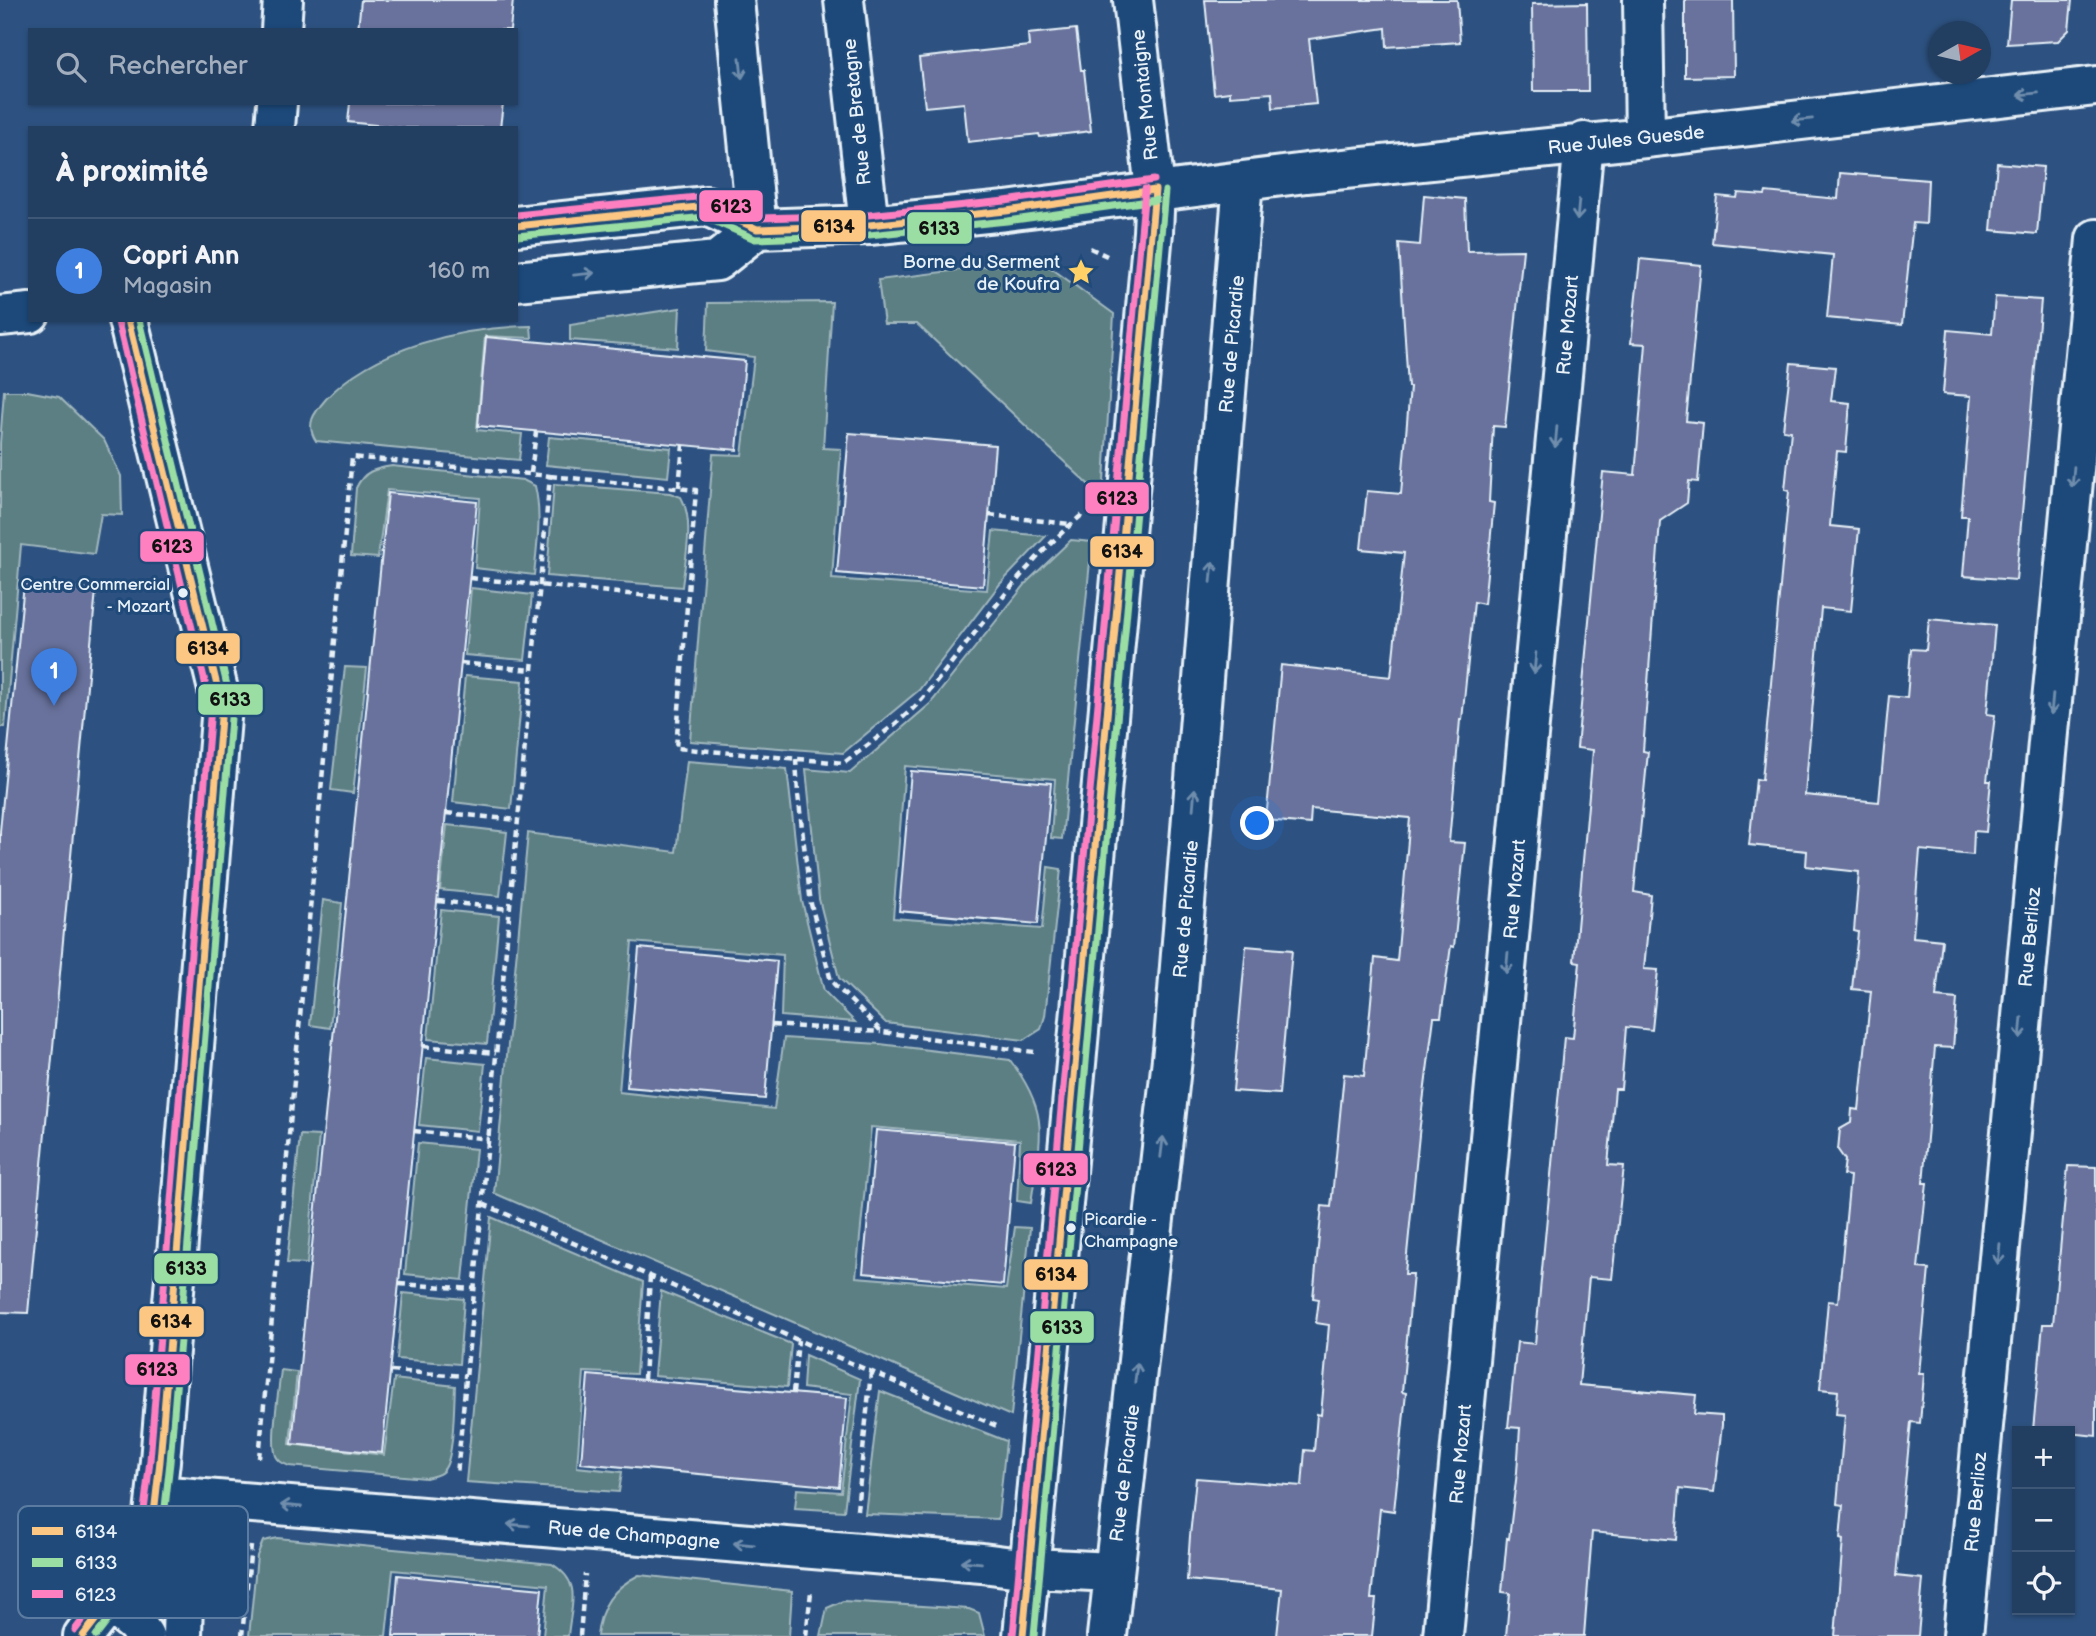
<!DOCTYPE html>
<html lang="fr">
<head>
<meta charset="utf-8">
<style>
	:root { --surface:#223e61; --page:#2e496a; --text:#f1f3f6; --muted:#a2aebd; --line:#3f5776; --accent:#ffd166 }
	body { margin:0; font-family:"Balsamiq Sans",sans-serif; background:var(--page); color:var(--text) }
	.controls { position:absolute; right:21px; bottom:21px; display:grid; overflow:hidden; border-radius:0px; box-shadow:0 2px 5px #0004 }
	.controls button { width:63px; height:63px; display:grid; place-items:center; padding:0; border:0; border-bottom:2px solid var(--line); background:var(--surface); color:var(--text); font:35px sans-serif }
	.compass { position:absolute; left:1928px; top:21px; width:63px; height:63px; border-radius:50%; background:var(--surface); box-shadow:0 2px 5px #0004; rotate:82deg }
	.you { position:absolute; left:1258px; top:824px; width:24px; height:24px; margin:-18px; border:5px solid #fff; border-radius:50%; background:#1a73e8; box-shadow:0 0 0 10px #1a73e833 }
	.badge { display:grid; place-items:center; width:46px; height:46px; border-radius:50%; background:var(--accent); color:#fff; font-size:23px; font-weight:700 }
	.pin { position:absolute; translate:-50% -58px; filter:drop-shadow(0 2px 4px #0008) }
	.pin::after { content:''; position:absolute; top:37px; width:24px; height:21px; background:inherit; clip-path:polygon(0 0,100% 0,50% 100%) }
	.list { margin:0; padding:0; list-style:none }
	h2 { display:flex; justify-content:space-between; align-items:center; height:91px; margin:0; padding:0 28px; font-size:30px }
	h2 small { font-size:23px; font-weight:400; color:var(--muted) }
	.list li { display:grid; grid-template-columns:46px 1fr auto; gap:21px; align-items:center; box-sizing:border-box; height:105px; padding:0 28px; border-top:2px solid var(--line) }
	.list b { display:block; font-size:26px; white-space:nowrap }
	.list p { margin:0; font-size:23px; white-space:nowrap; color:var(--muted) }
	.list em { font-size:23px; font-style:normal; color:var(--muted) }
	.icon { flex:none; width:38px; height:38px; fill:none; stroke:currentColor; stroke-width:2; stroke-linecap:round; stroke-linejoin:round }
	.map { position:relative; flex:none; width:2096px; height:1636px; overflow:hidden }
	.search { position:absolute; background:var(--surface); box-shadow:0 2px 5px #0004; left:28px; top:28px; width:490px; height:77px; display:flex; align-items:center; gap:18px; box-sizing:border-box; padding:0 24px; border-radius:0px; color:var(--muted); font-size:26px }
	.panel { position:absolute; background:var(--surface); box-shadow:0 2px 5px #0004; left:28px; top:126px; width:490px; height:196px; border-radius:0px }
	.map>svg:first-child { display:block }
</style>
</head>
<body>
<div class="map">
<svg width="2096" height="1636" viewBox="0 0 2096 1636">
	<rect width="100%" height="100%" fill="#2d5281"/>
	<filter id="ink" filterUnits="userSpaceOnUse"><feTurbulence type="fractalNoise" baseFrequency=".0143" numOctaves="2"/><feDisplacementMap in="SourceGraphic" scale="14" xChannelSelector="R" yChannelSelector="G"/><feConvolveMatrix kernelMatrix="1 2 1 2 8 2 1 2 1" color-interpolation-filters="sRGB"/></filter>
	<g filter="url(#ink)">
		<path fill="#5b7f84" stroke="#a2b8be" stroke-width="2" d="M1040,260L1114,314L1103,498L917,324H884L878,280Z
			M832,302L823,448L841,449L832,579L987,590L993,531L1046,536L1000,584L919,690L843,753L690,741L713,454L742,455L754,357L706,351L708,303Z
			M680,308L678,348L570,340V325Z
			M531,326L532,338L485,336L477,430L522,434L519,460L316,441C305,424 314,413 326,399C374,347 463,327 531,326Z
			M4,391H27L59,397L104,440L121,476L122,515L101,514L94,554L21,545L5,727H0V443Z
			M549,437L671,448L668,477L546,465Z
			M392,466L523,480L535,486C542,515 537,545 534,575L475,568L480,498L387,490L378,558L351,556L356,488C364,471 374,469 392,466Z
			M554,484L670,493L681,497C695,522 685,559 682,587L547,576Z
			M1071,540L1092,542L1062,839L1051,838L1055,779L905,766L893,918L1042,929L1048,867L1061,869L1045,1016L1041,1029L1024,1040L886,1023L839,978L819,899L806,769L850,773L930,704L1028,581Z
			M471,588L532,595L525,660L465,655Z
			M345,667L367,668L353,793L331,790Z
			M465,676L523,681L511,809L453,802Z
			M687,761L787,769L802,901L824,991L855,1022L781,1016L783,955L632,942L619,1092L774,1109L784,1038L880,1044L1010,1060C1052,1115 1040,1139 1031,1203L1017,1201L1020,1140L871,1127L856,1277L1006,1289L1015,1227L1030,1228L1011,1416L494,1193L528,833L676,852Z
			M447,825L507,832L500,896L440,890Z
			M323,900L342,903L330,1028L310,1025Z
			M441,910L499,916L487,1044L428,1039Z
			M426,1058L485,1064L478,1131L419,1125Z
			M300,1135L319,1136L307,1264L287,1263Z
			M418,1143L476,1149L463,1280L405,1274Z
			M491,1217L643,1282L636,1374L584,1372L577,1467L622,1472L619,1492L466,1482Z
			M661,1291L791,1344L787,1387L654,1376Z
			M403,1293L464,1299L459,1364L397,1359Z
			M805,1355L860,1379L844,1511L795,1508L797,1489L841,1492L852,1394L803,1388Z
			M281,1370L297,1372L290,1444L384,1455L394,1379L455,1386C454,1404 454,1455 445,1468C442,1475 433,1476 426,1478L289,1466C283,1463 279,1462 276,1456C270,1441 279,1389 281,1370Z
			M880,1391L1006,1441L998,1519L865,1514Z
			M277,1538L552,1564C583,1583 571,1604 568,1636H543L548,1585L393,1570L386,1636H249L257,1556L263,1541Z
			M639,1575L792,1591L789,1636H597C600,1606 613,1588 639,1575Z
			M843,1601L969,1609L979,1613L985,1636H821L827,1608Z"/>
		<path fill="#67729c" stroke="#e8f1f8" stroke-width="2" d="M361,0H513L510,30H358Z
			M1205,0H1457L1460,42L1387,47L1386,28L1309,39L1316,104L1273,108L1272,93L1230,96V92L1214,94Z
			M1685,0H1733L1734,76L1685,77Z
			M2011,0H2072L2069,30L2058,41L2007,44Z
			M1587,3L1588,91H1533L1532,4Z
			M1076,29L1081,70H1084L1091,131L1040,137L1039,134L968,142L964,103L925,107L919,58L1029,46L1028,34Z
			M350,103H503L500,128H403L348,122Z
			M1997,163L2043,167L2037,234L1991,230Z
			M1840,173L1928,180L1926,224L1913,223L1902,325L1827,318L1833,255L1712,243L1717,196L1737,198L1738,193L1765,195L1766,192L1838,199Z
			M1424,195L1465,199L1467,251L1523,250L1505,427L1493,426L1489,502L1494,503L1484,604L1474,602L1462,720H1460L1449,842L1465,843L1454,947L1451,946L1441,1017H1434L1420,1125L1405,1274H1413L1402,1392L1406,1393L1394,1511L1380,1509L1371,1599H1376L1372,1636H1277L1282,1589L1187,1580L1190,1536L1196,1478L1302,1486L1305,1450L1314,1451L1317,1414L1321,1415L1329,1325L1316,1323L1319,1299L1313,1298L1322,1206L1331,1207L1344,1074L1364,1076L1375,958L1397,961L1410,818L1311,809L1310,824L1266,820L1281,665L1391,677L1404,553L1361,549L1367,491L1401,494L1410,387H1408L1399,243L1420,245Z
			M1640,259L1701,265L1686,421L1703,423L1698,482L1689,481L1687,503L1660,521L1643,751L1648,752L1634,892L1651,895L1644,969L1658,970L1652,1030L1626,1027L1621,1089H1615L1608,1165L1624,1166L1612,1279L1589,1277L1579,1385L1696,1395L1694,1414L1722,1416V1425L1714,1492L1680,1488L1676,1540L1592,1532L1584,1636H1506L1510,1593L1502,1592L1507,1538L1509,1539L1517,1472L1520,1428L1508,1427L1517,1342L1535,1344L1564,1037L1573,1038L1580,962L1574,961L1593,750L1577,748L1603,472L1635,475L1646,344L1631,343Z
			M1995,297L2041,300L2016,580L1963,576L1968,516H1961L1971,396L1943,394L1948,330L1992,334Z
			M486,337L745,361L737,450L478,426Z
			M1791,363L1835,367L1831,401L1850,403L1846,452L1837,451L1830,526L1859,529L1851,611L1821,608L1805,795L1879,802L1889,696L1907,698L1911,649L1926,650L1929,619L1995,625L1987,714L1995,715L1987,781H1991L1986,832L1974,831L1973,855L1920,850L1913,937L1942,940L1936,997L1957,999L1953,1048L1935,1047L1923,1183H1927L1918,1268L1929,1269L1919,1374H1924L1920,1423L1911,1422L1896,1576L1923,1579L1918,1636H1835L1843,1540L1840,1539L1843,1505L1837,1504L1845,1415L1836,1414L1838,1391L1820,1389L1828,1301L1838,1302L1850,1176L1843,1175L1845,1160L1838,1150L1840,1129L1851,1123L1852,1109L1859,1110L1871,991L1852,989L1858,932L1854,931L1859,872L1806,866L1807,851L1749,845L1756,779L1762,780L1784,543L1789,491L1785,490L1791,431L1783,430Z
			M849,433L995,445L983,586L837,573Z
			M388,493L477,502L382,1453L292,1444Z
			M24,583L96,590L28,1313L0,1312V831Z
			M911,771L1051,783L1038,924L899,911Z
			M1246,946L1292,950L1279,1094L1233,1091Z
			M639,948L777,961L765,1099L627,1087Z
			M876,1130L1015,1142L1003,1285L863,1273Z
			M2068,1166L2096,1167V1436L2070,1433V1431L2033,1430L2043,1324H2053Z
			M588,1375L847,1398L839,1487L581,1463Z
			M398,1575L542,1589L537,1636H393Z"/>
		<g fill="none" stroke-linecap="round" stroke-linejoin="round">
			<defs>
				<path id="minor" d="M734,0L757,229
					M844,0L869,225
					M1643,0L1645,138
					M281,30L283,0
					M275,128L277,103
					M516,226L707,206L757,229L869,225L1006,211L1306,173L1645,138L2096,86
					M516,281L717,261L757,229
					M0,316L30,313
					M156,1495L982,1563L1013,1567L1112,1572
					M150,1549L174,1575L183,1601L182,1636
					M109,1602L136,1624L144,1636
					M83,1636L150,1549L160,1461L222,706L128,320
					M1023,1636L1153,232L1155,190L1133,0
					M1107,1636L1174,1041L1243,181
					M1443,1636L1584,142
					M1963,1636L2096,239"/>
			</defs>
			<use href="#minor" stroke="#e8f1f8" stroke-width="44"/>
			<path stroke="#e8f1f8" stroke-width="4.5" stroke-dasharray="7 5" stroke-linecap="butt" d="M1090,248L1107,256
				M531,473L536,432
				M550,476L696,490L676,748L844,763C867,745 905,719 923,698C976,635 1018,568 1082,515
				M679,487L683,445
				M989,515L1070,524
				M470,578L688,600
				M461,663L532,670
				M796,759L798,794L811,904L831,981L882,1032L1034,1052
				M446,813L518,820
				M438,901L509,909
				M772,1025L881,1032
				M423,1046L496,1053
				M414,1131L489,1139
				M483,1204L999,1427
				M399,1284L475,1289
				M391,1371L466,1376
				M644,1379L650,1276
				M793,1393L798,1340
				M259,1458L352,457L550,476L457,1475
				M857,1510L871,1372
				M242,1636L251,1546
				M580,1636L585,1574
				M806,1636L811,1592"/>
			<use href="#minor" stroke="#1f4a7a" stroke-width="38"/>
			<defs>
				<path id="bus-1" d="M516,226L707,206L757,229L869,225L1006,211L1155,190
					M83,1636L150,1549L160,1461L222,706L128,320
					M1023,1636L1155,190"/>
				<path id="bus-2" d="M517,236L705,217L755,239L869,235L1007,221L1156,200
					M96,1636L160,1553L170,1462L232,706L139,320
					M1034,1636L1165,191"/>
				<path id="bus-3" d="M516,215L707,196L759,218L868,215L1005,201L1154,180
					M75,1630L140,1545L150,1460L211,707L118,322
					M1013,1635L1145,189"/>
			</defs>
			<use href="#bus-1" stroke="#1f4a7a" stroke-width="12"/>
			<use href="#bus-2" stroke="#1f4a7a" stroke-width="12"/>
			<use href="#bus-3" stroke="#1f4a7a" stroke-width="12"/>
			<use href="#bus-1" stroke="#fcc683" stroke-width="7"/>
			<use href="#bus-2" stroke="#9bdea4" stroke-width="7"/>
			<use href="#bus-3" stroke="#ff80c1" stroke-width="7"/>
		</g>
		<defs><path id="oneway-shaft" d="M-6 0H5M1.5-3L5.5 0L1.5 3" fill="none" stroke-width="1.6" stroke-linecap="round" stroke-linejoin="round" transform="scale(1.75)"/></defs>
		<g stroke="#6f8dac">
			<use href="#oneway-shaft" transform="translate(741 68) rotate(84)"/>
			<use href="#oneway-shaft" transform="translate(2028 94) rotate(174)"/>
			<use href="#oneway-shaft" transform="translate(1802 120) rotate(174)"/>
			<use href="#oneway-shaft" transform="translate(1578 210) rotate(95)"/>
			<use href="#oneway-shaft" transform="translate(584 274) rotate(-6)"/>
			<use href="#oneway-shaft" transform="translate(1556 437) rotate(95)"/>
			<use href="#oneway-shaft" transform="translate(2073 477) rotate(95)"/>
			<use href="#oneway-shaft" transform="translate(1212 572) rotate(-85)"/>
			<use href="#oneway-shaft" transform="translate(1535 663) rotate(95)"/>
			<use href="#oneway-shaft" transform="translate(2052 704) rotate(95)"/>
			<use href="#oneway-shaft" transform="translate(1194 799) rotate(-85)"/>
			<use href="#oneway-shaft" transform="translate(1507 963) rotate(95)"/>
			<use href="#oneway-shaft" transform="translate(2021 1028) rotate(95)"/>
			<use href="#oneway-shaft" transform="translate(1162 1147) rotate(-83)"/>
			<use href="#oneway-shaft" transform="translate(1999 1254) rotate(95)"/>
			<use href="#oneway-shaft" transform="translate(1136 1373) rotate(-83)"/>
			<use href="#oneway-shaft" transform="translate(291 1506) rotate(-175)"/>
			<use href="#oneway-shaft" transform="translate(518 1525) rotate(-175)"/>
			<use href="#oneway-shaft" transform="translate(744 1544) rotate(-175)"/>
			<use href="#oneway-shaft" transform="translate(971 1562) rotate(-175)"/>
		</g>
	</g>
	<defs>
		<symbol id="sight-bare" viewBox="-9 -9 18 18"><path d="M0-6L1.8-2.2L6-1.7L2.9 1.2L3.7 5.4L0 3.3L-3.7 5.4L-2.9 1.2L-6-1.7L-1.8-2.2Z" fill="#ffd166" stroke="#1f4a7a" stroke-width="2.5" paint-order="stroke"/></symbol>
	</defs>
	<g fill-rule="evenodd">
		<use href="#sight-bare" x="1062" y="253" width="38" height="38"/>
	</g>
	<g fill="#e8f1f8" stroke="#1f4a7a" stroke-width="2.5">
		<circle cx="183" cy="593" r="6"/>
		<circle cx="1071" cy="1228" r="6"/>
	</g>
	<g text-anchor="middle" stroke-width="6" stroke-linejoin="round" paint-order="stroke">
		<g font-size="17" fill="#e8f1f8" stroke="#1f4a7a" text-anchor="end">
			<text x="170" y="590">Centre Commercial<tspan x="170" dy="22">- Mozart</tspan></text>
			<text x="1084" y="1225" text-anchor="start">Picardie -<tspan x="1084" dy="22">Champagne</tspan></text>
		</g>
		<g font-size="19" fill="#e8f1f8" stroke="#1f4a7a">
			<text transform="translate(1144 95) rotate(-96)" y="7">Rue Montaigne</text>
			<text transform="translate(856 112) rotate(-96)" y="7">Rue de Bretagne</text>
			<text transform="translate(1626 139) rotate(-6)" y="7">Rue Jules Guesde</text>
			<text transform="translate(1567 325) rotate(-85)" y="7">Rue Mozart</text>
			<text transform="translate(1231 344) rotate(-85)" y="7">Rue de Picardie</text>
			<text transform="translate(1514 889) rotate(-85)" y="7">Rue Mozart</text>
			<text transform="translate(1185 909) rotate(-85)" y="7">Rue de Picardie</text>
			<text transform="translate(2029 937) rotate(-85)" y="7">Rue Berlioz</text>
			<text transform="translate(1460 1454) rotate(-85)" y="7">Rue Mozart</text>
			<text transform="translate(1124 1473) rotate(-83)" y="7">Rue de Picardie</text>
			<text transform="translate(1975 1502) rotate(-85)" y="7">Rue Berlioz</text>
			<text transform="translate(634 1534) rotate(5)" y="7">Rue de Champagne</text>
		</g>
		<g font-size="19" fill="#e8f1f8" stroke="#1f4a7a" text-anchor="end">
			<text x="1060" y="268">Borne du Serment<tspan x="1060" dy="22">de Koufra</tspan></text>
		</g>
	</g>
	<rect x="18" y="1506" width="230" height="112" rx="10" fill="#1f4a7a" stroke="#5b7ca0" stroke-width="2"/>
	<rect x="32" y="1527" width="31" height="8" fill="#fcc683"/>
	<rect x="32" y="1558" width="31" height="9" fill="#9bdea4"/>
	<rect x="32" y="1590" width="31" height="8" fill="#ff80c1"/>
	<g font-size="19" fill="#e8f1f8">
		<text x="75" y="1538">6134</text>
		<text x="75" y="1569">6133</text>
		<text x="75" y="1601">6123</text>
	</g>
	<g stroke="#1f4a7a" stroke-width="2.5">
		<rect x="698" y="189" width="66" height="34" rx="7" fill="#ff80c1"/>
		<rect x="800" y="209" width="67" height="34" rx="7" fill="#fcc683"/>
		<rect x="906" y="211" width="67" height="34" rx="7" fill="#9bdea4"/>
		<rect x="1084" y="481" width="66" height="34" rx="7" fill="#ff80c1"/>
		<rect x="139" y="530" width="66" height="33" rx="7" fill="#ff80c1"/>
		<rect x="1089" y="535" width="66" height="33" rx="7" fill="#fcc683"/>
		<rect x="175" y="632" width="66" height="33" rx="7" fill="#fcc683"/>
		<rect x="197" y="683" width="67" height="33" rx="7" fill="#9bdea4"/>
		<rect x="1022" y="1152" width="67" height="34" rx="7" fill="#ff80c1"/>
		<rect x="153" y="1252" width="66" height="33" rx="7" fill="#9bdea4"/>
		<rect x="1023" y="1258" width="66" height="33" rx="7" fill="#fcc683"/>
		<rect x="138" y="1305" width="67" height="33" rx="7" fill="#fcc683"/>
		<rect x="1029" y="1310" width="66" height="34" rx="7" fill="#9bdea4"/>
		<rect x="124" y="1353" width="67" height="33" rx="7" fill="#ff80c1"/>
	</g>
	<g font-size="19" text-anchor="middle" font-weight="bold" fill="#111">
		<text x="731" y="213">6123</text>
		<text x="834" y="233">6134</text>
		<text x="939" y="235">6133</text>
		<text x="1117" y="505">6123</text>
		<text x="172" y="553">6123</text>
		<text x="1122" y="558">6134</text>
		<text x="208" y="655">6134</text>
		<text x="230" y="706">6133</text>
		<text x="1056" y="1176">6123</text>
		<text x="186" y="1275">6133</text>
		<text x="1056" y="1281">6134</text>
		<text x="171" y="1328">6134</text>
		<text x="1062" y="1334">6133</text>
		<text x="157" y="1376">6123</text>
	</g>
</svg>
<div class="controls">
<button>+</button>
<button>−</button>
<button><svg class="icon" aria-label="locate" viewBox="0 0 24 24"><circle cx="12" cy="12" r="6"/><path d="M12 2v4M12 18v4M2 12h4M18 12h4"/></svg></button>
</div>
<svg class="compass" viewBox="-18 -18 36 36"><path d="M0-13l5 13h-10z" fill="#e53935"/><path d="M0 13l5-13h-10z" fill="#a2aebd"/></svg>
<div class="you"></div>
<div class="pin badge" style="left:54px;top:706px;background:#3f7fe0">1</div>
<div class="search"><svg class="icon" aria-label="search" viewBox="0 0 24 24"><circle cx="10" cy="10" r="6"/><path d="M15 15l6 6"/></svg>Rechercher</div>
<section class="panel">
<h2>À proximité<small></small></h2>
<ul class="list">
<li><span class="badge" style="background:#3f7fe0">1</span><div><b>Copri Ann</b><p>Magasin</p></div><em>160 m</em></li>
</ul>
</section>
</div>
</body>
</html>
